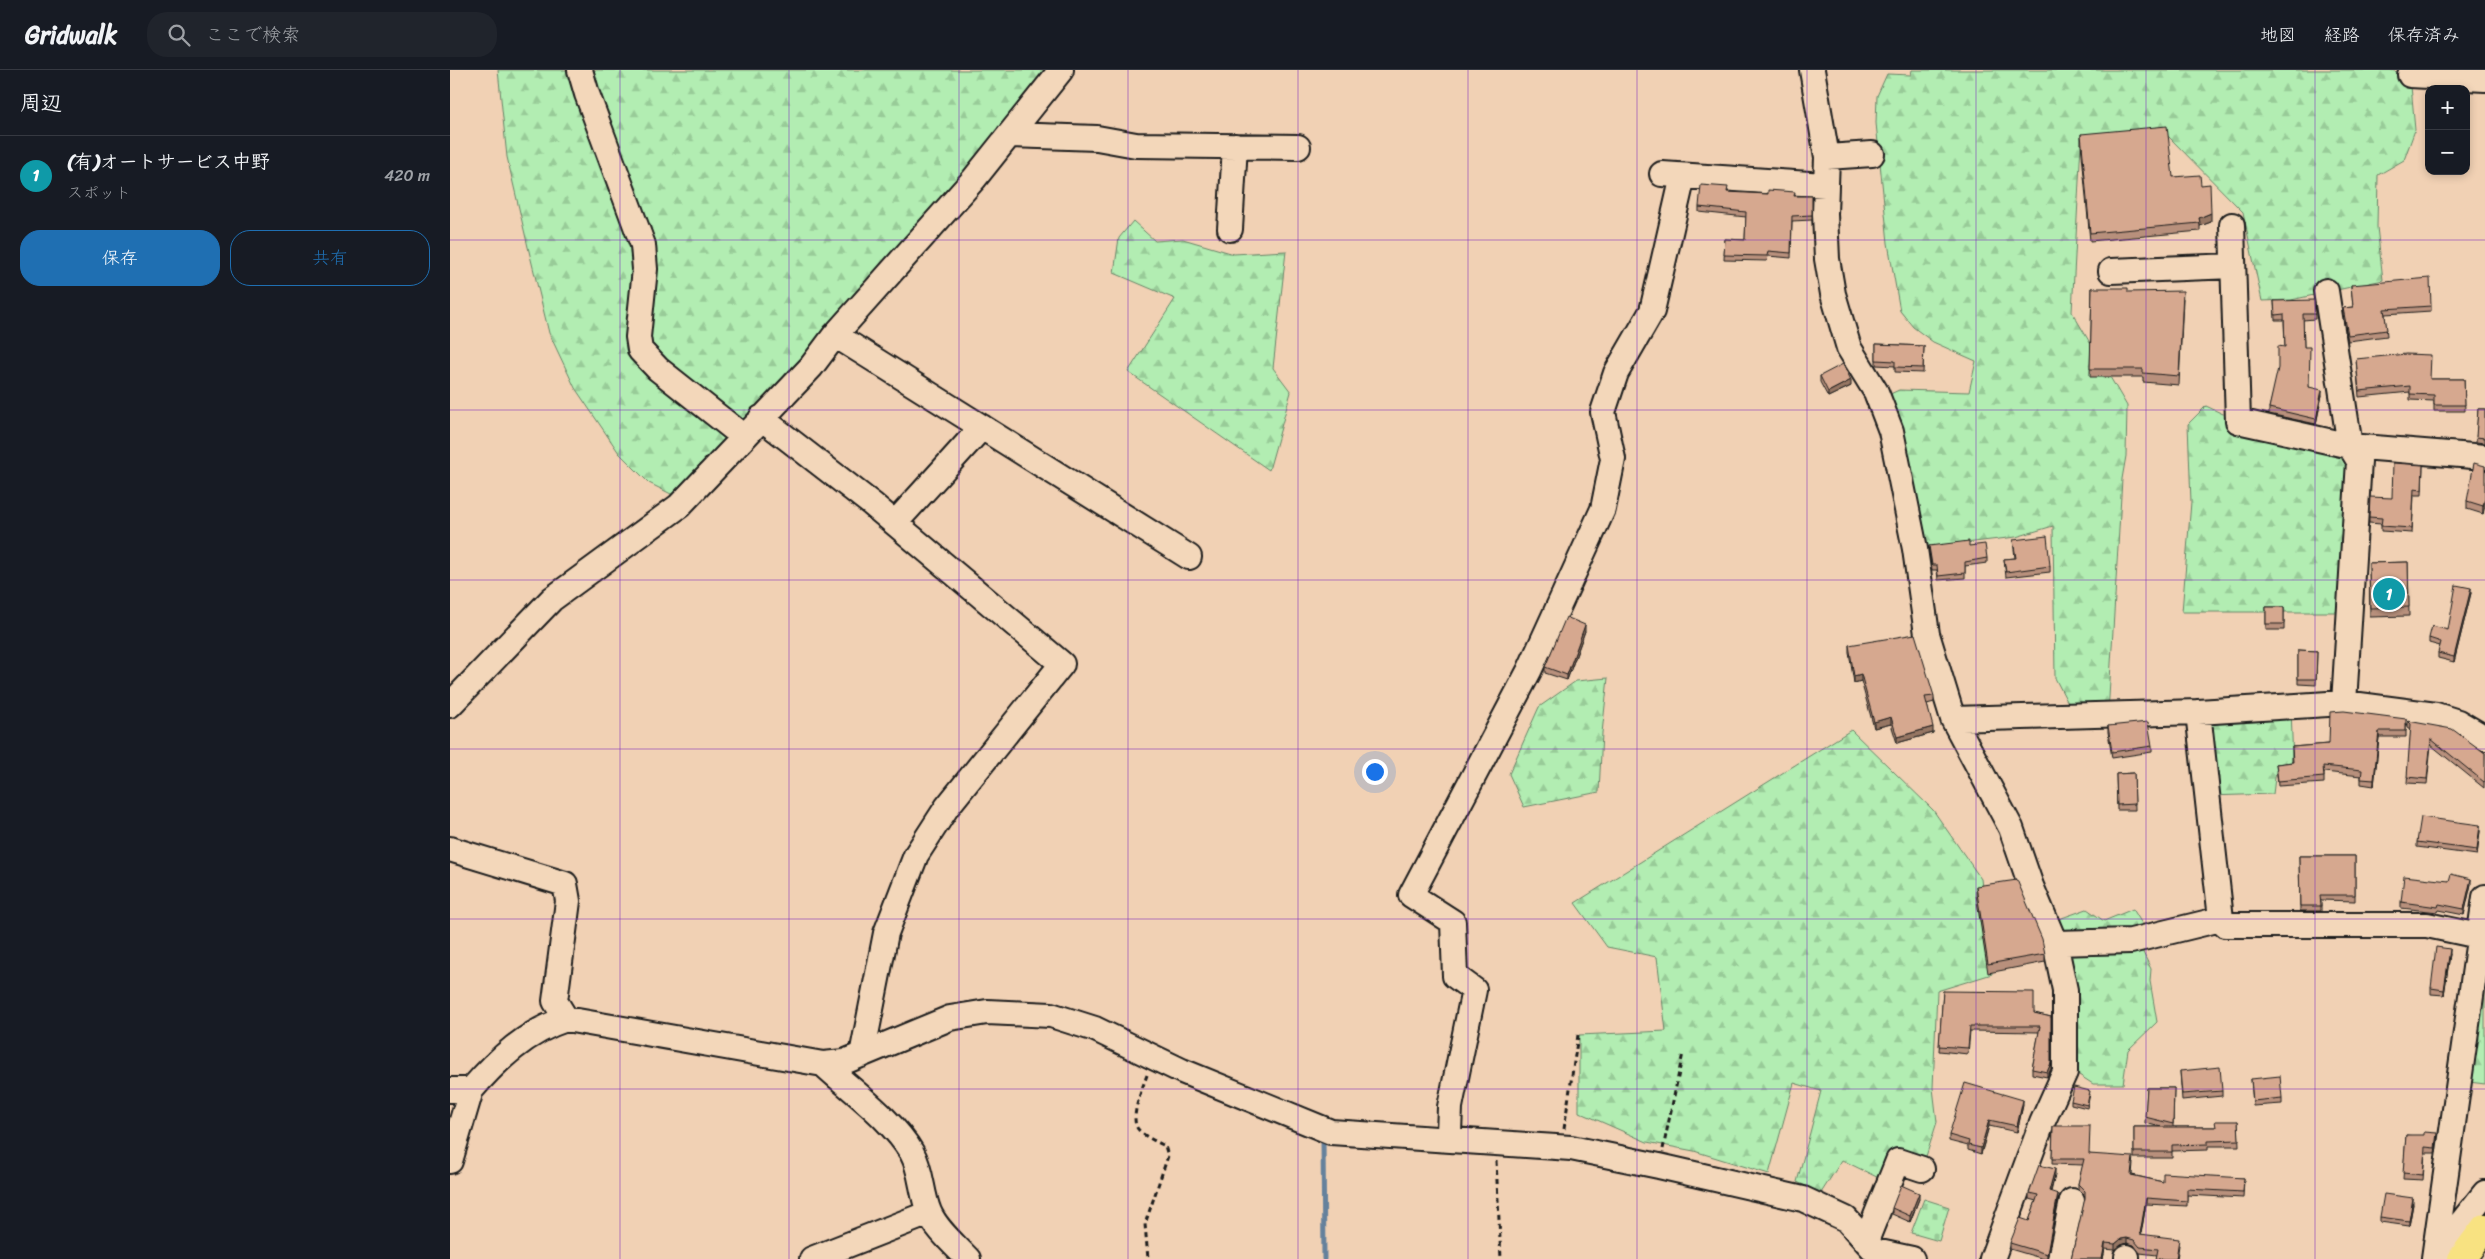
<!DOCTYPE html>
<html lang="ja">
<head>
<meta charset="utf-8">
<style>
	:root { --surface:#171b24; --page:#20242c; --text:#f1f3f6; --muted:#9ea1a6; --line:#363941; --accent:#1f6fb2 }
	body { margin:0; font-family:Sriracha,"Klee One",sans-serif; background:var(--page); color:var(--text) }
	.controls { position:absolute; right:15px; top:15px; display:grid; overflow:hidden; border-radius:10px; box-shadow:0 2px 8px #0003 }
	.controls button { width:45px; height:45px; display:grid; place-items:center; padding:0; border:0; border-bottom:1px solid var(--line); background:var(--surface); color:var(--text); font:25px sans-serif }
	.you { position:absolute; left:924px; top:701px; width:18px; height:18px; margin:-12px; border:4px solid #fff; border-radius:50%; background:#1a73e8; box-shadow:0 0 0 8px #1a73e833 }
	.badge { display:grid; place-items:center; width:32px; height:32px; border-radius:50%; background:var(--accent); color:#fff; font-size:16px; font-weight:700 }
	.pin { position:absolute; translate:-50% -50%; border:2px solid #fff; box-shadow:0 1px 5px #0006 }
	.list { margin:0; padding:0; list-style:none }
	h2 { display:flex; justify-content:space-between; align-items:center; height:65px; margin:0; padding:0 20px; font-size:21px }
	h2 small { font-size:16px; font-weight:400; color:var(--muted) }
	.list li { display:grid; grid-template-columns:32px 1fr auto; gap:15px; align-items:center; box-sizing:border-box; height:80px; padding:0 20px; border-top:1px solid var(--line) }
	.list b { display:block; font-size:19px; white-space:nowrap }
	.list p { margin:0; font-size:16px; white-space:nowrap; color:var(--muted) }
	.list em { font-size:16px; font-style:normal; color:var(--muted) }
	.actions { display:flex; gap:10px; padding:15px 20px }
	.actions a { flex:1; padding:11px 0; border:1px solid var(--accent); border-radius:20px; text-align:center; font-size:18px; color:var(--accent) }
	.actions .main { background:var(--accent); color:#fff }
	.icon { flex:none; width:28px; height:28px; fill:none; stroke:currentColor; stroke-width:2; stroke-linecap:round; stroke-linejoin:round }
	.map { position:relative; flex:none; width:2035px; height:1189px; overflow:hidden }
	header { display:flex; align-items:center; gap:30px; box-sizing:border-box; height:70px; padding:0 25px; background:var(--surface); border-bottom:1px solid var(--line) }
	header strong { font-size:24px }
	nav { display:flex; gap:28px; margin-inline-start:auto; font-size:18px }
	.search { width:350px; height:45px; background:var(--page); display:flex; align-items:center; gap:12px; box-sizing:border-box; padding:0 18px; border-radius:20px; color:var(--muted); font-size:19px }
	main { display:flex }
	aside { flex:1; background:var(--surface) }
	.map>svg:first-child { display:block }
</style>
</head>
<body>
<header>
<strong>Gridwalk</strong>
<div class="search"><svg class="icon" aria-label="search" viewBox="0 0 24 24"><circle cx="10" cy="10" r="6"/><path d="M15 15l6 6"/></svg>ここで検索</div>
<nav><a>地図</a><a>経路</a><a>保存済み</a></nav>
</header>
<main>
<aside>
<h2>周辺<small></small></h2>
<ul class="list">
<li><span class="badge" style="background:#0f9aa8">1</span><div><b>(有)オートサービス中野</b><p>スポット</p></div><em>420 m</em></li>
</ul>
<div class="actions"><a class="main">保存</a><a>共有</a></div>
</aside>
<div class="map">
<svg width="2035" height="1189" viewBox="0 0 2035 1189">
	<defs>
		<pattern id="forest-firs" width="22" height="20" patternUnits="userSpaceOnUse" patternTransform="scale(1.25)"><rect width="22" height="20" fill="#b2edb2"/><path d="M5 1l3.5 6h-7zM16 11l3.5 6h-7z" fill="#98cb98"/></pattern>
		<pattern id="cemetery-stones" width="16" height="16" patternUnits="userSpaceOnUse" patternTransform="scale(1.25)"><rect width="16" height="16" fill="#b2edb2"/><path d="M2 7V4a2 2 0 0 1 4 0v3zM10 15v-3a2 2 0 0 1 4 0v3z" fill="#98cb98"/></pattern>
	</defs>
	<rect width="100%" height="100%" fill="#f1d1b4"/>
	<filter id="ink" filterUnits="userSpaceOnUse"><feTurbulence type="fractalNoise" baseFrequency=".02" numOctaves="2"/><feDisplacementMap in="SourceGraphic" scale="10" xChannelSelector="R" yChannelSelector="G"/><feConvolveMatrix kernelMatrix="1 2 1 2 8 2 1 2 1" color-interpolation-filters="sRGB"/></filter>
	<g filter="url(#ink)">
		<path fill="url(#forest-firs)" stroke="#678467" d="M48,0H595L387,268L277,403L261,418L235,427L223,425L199,413L169,383L125,318L99,263L78,177L57,87Z
			M1462,0H1940L1960,5L1965,60L1954,90L1928,105L1927,157L1933,210L1841,230L1812,231L1793,142L1717,65L1631,73L1622,242L1677,336L1676,386L1672,409L1658,644L1619,635L1605,608L1603,456L1566,467L1465,479L1438,325L1449,320L1519,322L1526,291L1483,272L1463,257L1450,241L1438,173L1426,53L1427,26L1437,4L1461,5Z
			M683,151L705,171L733,169L784,184L836,181L823,298L841,322L819,400L678,302L725,229L664,203L669,168Z
			M1756,336L1788,351L1866,362L1904,399L1891,542H1732L1741,432L1738,354Z
			M1158,608L1152,663L1149,722L1074,737L1059,704L1089,637L1126,611Z
			M1841,636L1843,698L1826,700L1823,724L1758,726L1749,649Z
			M1401,660L1483,740L1531,809L1542,904L1487,921L1483,1018L1487,1052L1472,1099L1448,1091L1439,1113L1392,1090L1371,1123L1347,1112L1371,1021L1344,1013L1319,1104L1244,1081L1197,1072L1129,1042V965L1216,961L1207,887L1157,877L1125,833Z
			M1637,839L1654,851L1683,839L1697,862L1687,870L1701,899L1700,911L1707,952L1678,980L1673,1014H1643L1615,996L1605,873L1609,849Z
			M2035,914V1014L2019,1012Z"/>
		<path fill="url(#cemetery-stones)" stroke="#678467" d="M1474,1129L1499,1137L1489,1171L1461,1163Z"/>
		<g fill="none" stroke-linecap="round" stroke-linejoin="round">
			<path stroke="#65819c" stroke-width="5" d="M873,1069L874,1189"/>
			<defs>
				<path id="minor" d="M130,0L137,24L193,175L195,199L188,267L190,280L208,299L294,367
					M1362,0L1377,87L1375,144L1377,189L1383,224L1399,278L1426,322L1441,361L1465,479L1477,564L1503,649L1561,758L1581,816L1605,873L1615,920V1002L1592,1053L1542,1189
					M1960,5L2035,9
					M559,65L647,68L686,75L848,77
					M1377,87L1422,84
					M1212,104L1375,115
					M1782,155L1788,351L1900,376L1909,391L1894,633
					M780,159L785,76
					M1661,201L1783,196
					M1876,221L1900,376L2035,387
					M385,265L739,487
					M311,348L422,434L612,594L497,737L466,785L436,863L412,985
					M445,453L532,357
					M0,635L102,529L229,436L361,297L385,265L524,109L611,0
					M1748,642L1771,849
					M1503,649L1748,642L1894,633L1986,645L2008,652L2035,668
					M0,779L115,814L118,831L105,931L116,949
					M1605,873L1681,871L1771,849L1775,855H1977L2029,866
					M373,994C402,1021 442,1049 462,1083C472,1101 471,1123 479,1142C486,1159 505,1175 518,1189
					M0,1020H21C48,989 76,962 116,949L373,994L394,992L500,948L537,942L601,945L645,959L732,1001L881,1062L1121,1078L1209,1096L1353,1129L1396,1149L1425,1181L1462,1189
					M996,1069L999,1063L1000,1037L1024,920L1005,906L1003,852L961,825L1079,601L1153,439L1163,389L1153,342L1166,303L1202,241L1233,106
					M0,1091L21,1020
					M1416,1171L1448,1091L1472,1099
					M1985,1186L2035,1123
					M1984,1188L2035,827
					M362,1189L479,1143
					M1610,1189L1622,1131
					M1677,1189V1187"/>
				<path id="highway" d="M2012,1189L2035,1158"/>
			</defs>
			<use href="#minor" stroke="#1c1c1c" stroke-width="28"/>
			<use href="#highway" stroke="#1c1c1c" stroke-width="31"/>
			<path stroke="#1c1c1c" stroke-width="3" stroke-dasharray="5 4" stroke-linecap="butt" d="M697,1005C693,1017 679,1048 688,1059C693,1066 707,1072 715,1076L718,1086L695,1154L698,1189
				M1114,1059L1128,965
				M1213,1079L1233,983
				M1046,1091L1051,1189"/>
			<use href="#minor" stroke="#f3d7ba" stroke-width="24"/>
			<use href="#highway" stroke="#f8e281" stroke-width="28"/>
		</g>
		<path fill="#b8907b" stroke="#1c1c1c" d="M1631,64L1723,107L1751,115L1761,152L1750,156V161L1640,171L1631,73Z
			M1278,122L1362,126V150L1342,151L1341,188L1318,186L1317,191L1274,190L1275,169L1295,170L1296,147L1249,142V137Z
			M1901,215L1981,236V241L1935,244L1937,266L1898,271L1893,244V238L1903,237Z
			M1642,218L1733,229L1729,315L1693,312V307H1640Z
			M1824,231L1865,244V249L1853,250L1854,277L1859,317L1872,325L1866,354L1819,344V338L1835,277L1834,250H1825Z
			M1426,274L1474,276L1473,303L1445,302V296L1426,295Z
			M1906,289L1980,309H2014L2015,341H1984V331L1960,330V322L1909,327Z
			M1370,306L1401,316L1378,327L1370,312Z
			M2028,339H2035V373L2026,372Z
			M1973,395L1972,425H1964L1962,463L1931,461V454L1919,453V447L1942,428Z
			M2035,396L2033,444L2017,439V431Z
			M1563,470L1600,496V502L1556,507L1554,489L1565,488Z
			M1479,476L1537,488V493L1515,496V508L1488,510L1487,500H1482Z
			M1958,492L1959,546L1920,547L1919,493Z
			M2021,523L2004,592L1988,588V583L1990,576L1979,573V568L1998,560Z
			M1816,537H1834V560H1816Z
			M1135,561L1117,610L1095,603V597Z
			M1399,575L1484,626V632L1477,634L1483,663L1447,673L1441,654L1424,658L1411,611L1404,613L1399,582Z
			M1848,580L1867,581L1866,615L1848,614Z
			M1956,649V667H1929L1924,716L1911,714V706L1874,702V713L1828,716L1826,694L1842,692V677L1879,674Z
			M1958,651L2035,683L2034,718L1981,675L1977,714L1957,713L1961,659L1958,657Z
			M1658,656L1702,676V682L1662,688L1658,662Z
			M1684,703L1685,740H1667L1666,704Z
			M2030,761L2027,785L1967,777V772Z
			M1849,786H1905V831L1871,830V841H1850Z
			M1999,811L2021,814L2014,845L1989,840L1988,842L1951,838V832Z
			M1526,816L1595,884V892L1538,903L1526,825Z
			M2000,884L1994,925L1981,924V918Z
			M1493,921L1584,943L1601,947V999L1597,1007L1582,1004V999L1589,962L1520,961L1518,984L1489,981Z
			M1730,1001L1772,1021V1026L1732,1030Z
			M1801,1009L1832,1028V1034L1803,1036Z
			M1697,1018H1724L1723,1057H1766L1788,1051L1789,1076H1758V1080L1722,1081V1088H1684V1057H1711L1695,1053Z
			M1640,1024L1637,1038L1621,1034V1031Z
			M1573,1035L1567,1062L1539,1056L1531,1084L1518,1080V1076L1499,1071V1065Z
			M1603,1056L1639,1084L1683,1093L1682,1105L1713,1112L1794,1108L1793,1128L1737,1125V1136L1696,1134L1691,1164L1729,1175L1727,1189H1706L1707,1185L1690,1183L1684,1175L1677,1173L1671,1175L1665,1180L1655,1179L1653,1189H1621L1635,1130V1126L1628,1119V1114L1633,1095L1602,1094Z
			M1956,1065L1987,1068L1985,1083H1975L1973,1110L1953,1109Z
			M1605,1105L1601,1122L1608,1130L1597,1189H1594L1560,1179V1173L1579,1151L1586,1131L1579,1129V1123Z
			M1469,1129L1460,1152L1442,1144V1138Z
			M1963,1134L1959,1156L1930,1152V1147Z"/>
		<path fill="#967664" stroke="#1c1c1c" d="M1761,143V152L1750,156L1749,148Z
			M1401,310V316L1378,327V322Z
			M1872,320V325L1866,354V349Z
			M2035,428V436L2033,444V436Z
			M2021,518V523L2004,592V587Z
			M1135,555V561L1117,610V605Z
			M1411,604V611L1404,613V606Z
			M1441,647V654L1424,658V652Z
			M1483,657V663L1447,673V667Z
			M1929,661V667L1924,716V710Z
			M2030,755V761L2027,785V780Z
			M2021,809V814L2014,845V839Z
			M2000,879V884L1994,925V920Z
			M1601,993V999L1597,1007V1002Z
			M1573,1030V1035L1567,1062V1056Z
			M1539,1050V1056L1531,1084V1078Z
			M1605,1099V1105L1599,1127V1121Z
			M1469,1123V1129L1460,1152V1146Z
			M1608,1124V1130L1597,1189V1184Z
			M1696,1128V1134L1690,1169V1164Z
			M1963,1128V1134L1959,1156V1151Z
			M1677,1168V1173L1671,1175L1665,1180V1174L1671,1169Z
			M1655,1173V1179L1653,1189H1652Z"/>
		<path fill="#d6a88f" stroke="#1c1c1c" d="M1717,56L1723,107L1750,105L1751,115L1760,114L1761,143L1749,148L1750,153L1640,163L1631,64Z
			M1251,115L1278,117L1277,122L1318,124V120L1345,122L1344,126H1362V145L1342,146L1341,183L1318,181L1317,186L1274,185L1275,169L1295,170L1296,142L1249,137Z
			M1980,208L1981,236L1934,239L1937,260L1898,265L1893,238L1903,237L1901,215Z
			M1642,218H1678V222L1733,221L1729,306L1693,303V299H1640Z
			M1864,230L1865,244H1853L1854,277H1860L1859,317L1872,320L1866,349L1819,338L1828,298V276L1835,277L1834,244L1825,245L1824,231Z
			M1426,274L1474,276L1473,298L1445,297V291L1426,290Z
			M1956,284L1981,285L1980,309H2014L2015,335H1984V325L1960,324V316L1909,321L1906,289Z
			M1393,294L1401,310L1378,322L1370,306Z
			M2028,339H2035V368L2026,367Z
			M1943,393L1973,395L1972,420L1964,419L1962,458L1931,456L1932,448L1919,447L1920,427L1942,428Z
			M2024,393L2035,396V428L2033,436L2017,431Z
			M1597,466L1600,496L1556,502L1554,489L1566,488L1563,470Z
			M1519,471V476L1535,474L1537,488L1515,492V503L1488,506L1487,495H1482L1479,476Z
			M1958,492L1959,537L1920,538L1919,493Z
			M2006,515L2021,518L2004,587L1988,583L1991,572L1979,568L1982,556L1998,560Z
			M1816,537H1834V554H1816Z
			M1116,547L1135,555L1117,605L1095,597Z
			M1465,564L1484,626L1475,627L1483,657L1447,667L1441,647L1424,652L1411,604L1404,606L1399,575Z
			M1848,580L1867,581L1866,609H1848Z
			M1894,641L1956,649V661H1929L1924,710L1911,709L1912,700L1873,696L1874,707L1828,711L1826,694L1843,692L1842,677L1879,674L1880,642Z
			M1958,651L2002,659L2035,683V711L2034,712L1981,669L1977,709L1957,707L1961,654Z
			M1698,652L1702,676L1662,682L1658,656Z
			M1684,703L1685,734L1667,735L1666,704Z
			M1971,747L2030,755L2027,780L1967,772Z
			M1849,786H1905V825H1870L1871,836H1850Z
			M2001,804L2021,809L2014,839L1989,834L1988,837L1951,832L1954,806L1999,811Z
			M1567,810L1592,869L1595,884L1538,894L1526,816Z
			M1986,877L2000,879L1994,920L1981,918Z
			M1493,921L1584,922V943L1601,947V993L1597,1002L1582,999L1590,956H1520L1518,978L1489,976Z
			M1770,997L1772,1021L1732,1024L1730,1001Z
			M1830,1006L1832,1028L1803,1031L1801,1009Z
			M1515,1013L1573,1030L1567,1056L1539,1050L1531,1078L1518,1075L1519,1071L1499,1065Z
			M1624,1017L1640,1021L1637,1035L1621,1031Z
			M1697,1018H1724L1723,1054L1695,1047Z
			M1765,1051H1788L1789,1070L1758,1071V1074L1722,1075V1082H1684V1057H1766Z
			M1603,1056H1640L1639,1084L1683,1087L1681,1105L1713,1112V1103L1794,1108L1793,1122L1737,1119V1131L1696,1128L1690,1164L1729,1169L1726,1189H1706L1708,1179L1690,1177L1684,1170L1677,1168L1671,1169L1665,1174L1655,1173L1652,1189H1621L1635,1128V1121L1628,1114L1634,1089H1602Z
			M1974,1062L1987,1063L1985,1078L1975,1077L1973,1105L1953,1103L1956,1065H1974Z
			M1589,1095L1605,1099L1599,1121L1608,1124L1597,1184L1560,1173L1570,1148L1579,1151L1588,1125L1579,1123Z
			M1451,1115L1469,1123L1460,1146L1442,1138Z
			M1934,1124L1963,1128L1959,1151L1930,1147Z"/>
	</g>
	<path fill="none" stroke="#7b2cbf" stroke-width="1" stroke-opacity="0.55" d="M170,0V1189M339,0V1189M509,0V1189M678,0V1189M848,0V1189M1018,0V1189M1187,0V1189M1357,0V1189M1526,0V1189M1696,0V1189M1865,0V1189M0,170H2035M0,340H2035M0,510H2035M0,679H2035M0,849H2035M0,1019H2035"/>
</svg>
<div class="controls">
<button>+</button>
<button>−</button>
</div>
<div class="you"></div>
<div class="pin badge" style="left:1939px;top:524px;background:#0f9aa8">1</div>
</div>
</main>
</body>
</html>
